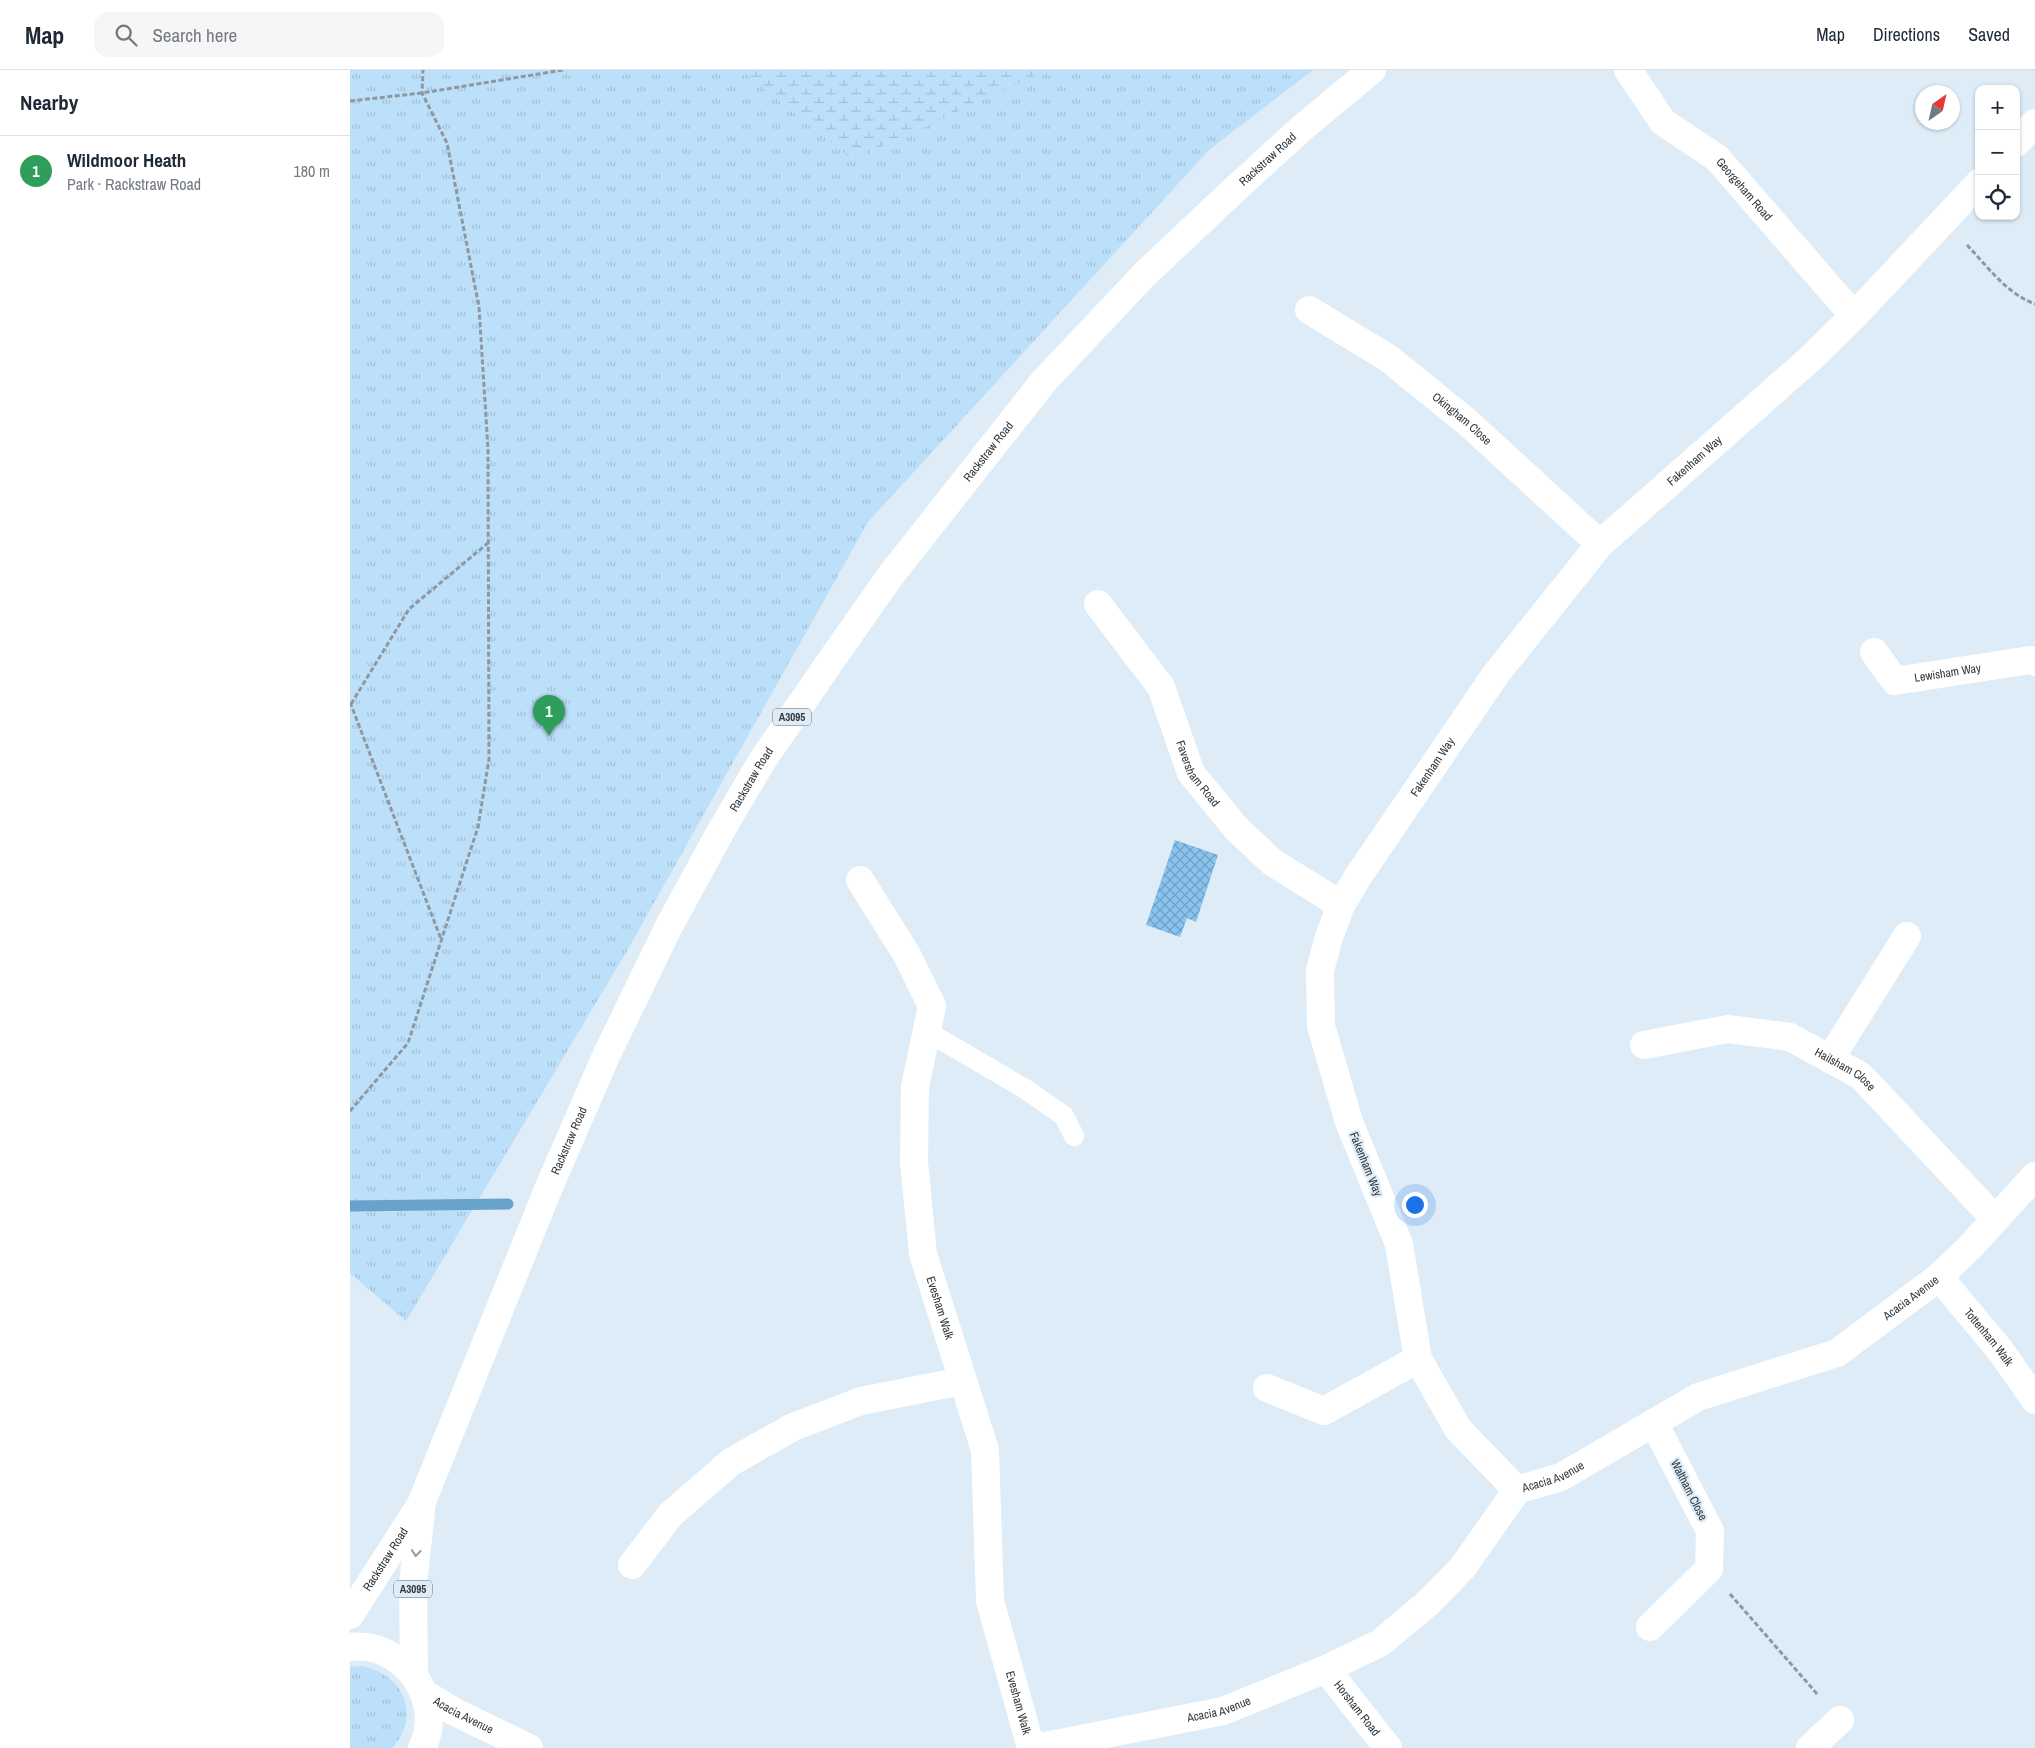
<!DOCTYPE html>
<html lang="en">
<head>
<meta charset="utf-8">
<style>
	:root { --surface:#fff; --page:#f6f6f7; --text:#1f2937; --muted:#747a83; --line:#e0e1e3; --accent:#005e8e }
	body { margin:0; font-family:"Archivo Narrow",sans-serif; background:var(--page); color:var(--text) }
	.controls { position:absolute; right:15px; top:15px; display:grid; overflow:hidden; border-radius:10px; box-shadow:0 1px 4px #0004 }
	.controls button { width:45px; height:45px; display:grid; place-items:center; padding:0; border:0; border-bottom:1px solid var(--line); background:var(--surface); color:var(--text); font:25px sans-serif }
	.compass { position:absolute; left:1565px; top:15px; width:45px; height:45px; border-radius:50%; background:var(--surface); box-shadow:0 1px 4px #0004; rotate:34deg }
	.you { position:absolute; left:1064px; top:1134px; width:18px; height:18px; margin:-12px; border:4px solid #fff; border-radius:50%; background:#1a73e8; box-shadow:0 0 0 8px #1a73e833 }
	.badge { display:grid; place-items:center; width:32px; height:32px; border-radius:50%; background:var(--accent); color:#fff; font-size:16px; font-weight:700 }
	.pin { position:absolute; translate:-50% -41px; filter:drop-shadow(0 1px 2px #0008) }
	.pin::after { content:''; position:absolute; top:26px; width:18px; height:15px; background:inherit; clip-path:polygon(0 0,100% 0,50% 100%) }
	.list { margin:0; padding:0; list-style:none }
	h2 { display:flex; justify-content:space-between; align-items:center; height:65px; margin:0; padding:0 20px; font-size:21px }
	h2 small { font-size:16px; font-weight:400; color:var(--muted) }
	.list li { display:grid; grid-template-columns:32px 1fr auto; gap:15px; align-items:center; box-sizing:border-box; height:70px; padding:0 20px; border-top:1px solid var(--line) }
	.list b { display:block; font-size:19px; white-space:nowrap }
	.list p { margin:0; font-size:16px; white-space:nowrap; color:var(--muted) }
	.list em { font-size:16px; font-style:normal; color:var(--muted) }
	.icon { flex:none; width:28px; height:28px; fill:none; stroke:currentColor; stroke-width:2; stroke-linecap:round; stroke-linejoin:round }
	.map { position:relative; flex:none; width:1685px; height:1678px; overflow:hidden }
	header { display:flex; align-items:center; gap:30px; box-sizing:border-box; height:70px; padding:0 25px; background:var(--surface); border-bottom:1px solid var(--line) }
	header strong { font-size:24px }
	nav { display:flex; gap:28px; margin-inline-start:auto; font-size:18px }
	.search { width:350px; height:45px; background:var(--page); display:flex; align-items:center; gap:12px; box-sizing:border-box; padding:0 18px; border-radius:15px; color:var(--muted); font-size:19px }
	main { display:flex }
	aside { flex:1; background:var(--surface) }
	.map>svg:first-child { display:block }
</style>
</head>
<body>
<header>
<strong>Map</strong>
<div class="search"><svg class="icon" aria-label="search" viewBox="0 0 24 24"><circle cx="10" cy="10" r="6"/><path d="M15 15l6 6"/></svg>Search here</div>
<nav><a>Map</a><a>Directions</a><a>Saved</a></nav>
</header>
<main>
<aside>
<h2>Nearby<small></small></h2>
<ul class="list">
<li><span class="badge" style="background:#2e9e5b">1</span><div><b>Wildmoor Heath</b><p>Park · Rackstraw Road</p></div><em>180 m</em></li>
</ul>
</aside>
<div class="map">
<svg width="1685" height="1678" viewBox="0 0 1685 1678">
	<defs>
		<pattern id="grass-tufts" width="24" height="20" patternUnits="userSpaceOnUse" patternTransform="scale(1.25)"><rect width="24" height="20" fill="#bcdffa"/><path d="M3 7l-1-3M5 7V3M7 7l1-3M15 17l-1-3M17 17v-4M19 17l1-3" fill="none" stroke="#a2c0d7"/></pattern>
		<pattern id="wetland-marsh" width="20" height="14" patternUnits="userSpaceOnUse" patternTransform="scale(1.25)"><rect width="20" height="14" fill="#bcdffa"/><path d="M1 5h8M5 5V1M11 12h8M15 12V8" fill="none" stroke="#a2c0d7"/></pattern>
		<pattern id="building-cross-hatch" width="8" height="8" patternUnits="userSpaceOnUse" patternTransform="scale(1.25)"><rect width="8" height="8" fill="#89c4ef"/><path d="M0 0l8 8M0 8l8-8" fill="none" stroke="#71a0c3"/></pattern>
	</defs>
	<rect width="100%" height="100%" fill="#deecf7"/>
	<path fill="url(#grass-tufts)" d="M0,0H963L860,79L518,452L277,881L56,1251L0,1203Z
		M11,1596C52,1603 73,1645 42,1678H0V1597Z"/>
	<path fill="url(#wetland-marsh)" d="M391,0H697L503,90Z"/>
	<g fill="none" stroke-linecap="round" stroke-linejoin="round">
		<path stroke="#69a3cc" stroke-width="11" d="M0,1136L158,1134"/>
	</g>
	<path fill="url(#building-cross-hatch)" d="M825,770L868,785L846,852L837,848L830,867L796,855Z"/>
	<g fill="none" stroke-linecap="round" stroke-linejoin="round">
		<path stroke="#8e98a0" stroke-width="3" stroke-dasharray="5 2.5" stroke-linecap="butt" d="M0,31L72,23L213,0
			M1617,175C1637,196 1657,224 1685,234
			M0,632L91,869
			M1,634L59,539L138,473
			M0,1041L58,973L128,757L139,689L138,379L129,237L97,73L72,23L73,0
			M1380,1524L1468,1625"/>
		<path stroke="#fff" stroke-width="20" d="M576,961L677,1020L714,1046L724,1066"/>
		<g stroke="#fff" stroke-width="28">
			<path id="s1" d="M1278,0L1313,52L1367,88L1504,246"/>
			<path d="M1666,73L1685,53"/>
			<path id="s2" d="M959,240L1038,288L1117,352L1250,474"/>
			<path id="s3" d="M748,534L811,617L841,703L886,758L922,792L991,835"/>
			<path id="s4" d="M1524,582L1545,611L1680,590L1685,592"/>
			<path id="s5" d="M510,810L557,885L582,936L565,1017L564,1092L573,1184L635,1380L640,1531L681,1678"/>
			<path id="s6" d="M1294,975L1378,959L1440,967L1511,1006L1645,1149"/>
			<path d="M1480,989L1557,866"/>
			<path id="s7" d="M1589,1207L1650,1280L1685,1330"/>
			<path d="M917,1318L974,1341L1068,1289"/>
			<path id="s8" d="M1167,1420L1108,1359L1068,1289L1049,1174L999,1052L971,956L970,900L979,867L991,835L1009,805L1146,604L1250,474L1460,289L1504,246L1629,113"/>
			<path d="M282,1495L321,1444L381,1392L443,1357L511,1331L612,1311"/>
			<path d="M1300,1557L1359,1499L1360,1461L1304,1353"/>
			<path id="s9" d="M976,1599L1038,1678"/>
			<path id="s10" d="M75,1624L103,1641L179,1678"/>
			<path id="s11" d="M685,1678L873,1641L976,1599L1030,1573L1079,1532L1113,1497L1167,1420L1211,1407L1348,1327L1487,1283L1589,1207L1621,1176L1685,1106"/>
			<path d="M1460,1678L1490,1650"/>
		</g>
		<g stroke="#fff" stroke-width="28">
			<path id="s12" d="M0,1545L71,1434L199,1117L256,986L319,856L372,759L412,691L482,589L541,505L694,311L795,204L882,122L953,57L1022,0"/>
			<path d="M0,1577C53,1570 96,1631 72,1678"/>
			<path d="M64,1605L63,1515L71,1441"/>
		</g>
	</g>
	<defs><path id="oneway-chevron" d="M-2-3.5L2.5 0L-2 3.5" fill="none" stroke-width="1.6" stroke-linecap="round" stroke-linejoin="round" transform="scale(1.25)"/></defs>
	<use stroke="#989b9d" href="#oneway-chevron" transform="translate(66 1483) rotate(96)"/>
	<g text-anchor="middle" stroke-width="4.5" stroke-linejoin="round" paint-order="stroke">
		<g fill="#deecf7" stroke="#656d73" stroke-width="1">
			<rect x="423" y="638.5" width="38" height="17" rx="4"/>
			<rect x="44" y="1510.5" width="38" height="17" rx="4"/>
		</g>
		<g font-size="11" font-weight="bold" fill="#31373b">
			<text x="442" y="651">A3095</text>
			<text x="63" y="1523">A3095</text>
		</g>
		<g font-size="12" fill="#31373b" stroke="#deecf7">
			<text dy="4" stroke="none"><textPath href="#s12" startOffset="1739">Rackstraw Road</textPath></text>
			<text dy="4" stroke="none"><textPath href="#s1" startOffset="169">Georgeham Road</textPath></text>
			<text dy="4" stroke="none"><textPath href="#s2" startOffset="188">Okingham Close</textPath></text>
			<text dy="4" stroke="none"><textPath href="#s12" startOffset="1334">Rackstraw Road</textPath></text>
			<text dy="4" stroke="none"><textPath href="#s8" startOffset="1209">Fakenham Way</textPath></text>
			<text dy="4" stroke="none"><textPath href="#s4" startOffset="89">Lewisham Way</textPath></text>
			<text dy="4" stroke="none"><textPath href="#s8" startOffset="804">Fakenham Way</textPath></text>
			<text dy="4" stroke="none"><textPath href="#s3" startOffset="199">Faversham Road</textPath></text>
			<text dy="4" stroke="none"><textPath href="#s12" startOffset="929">Rackstraw Road</textPath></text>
			<text dy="4" stroke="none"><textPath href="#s6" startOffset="212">Hailsham Close</textPath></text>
			<text dy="4" stroke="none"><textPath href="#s12" startOffset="524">Rackstraw Road</textPath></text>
			<text transform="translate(1016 1094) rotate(68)" y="4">Fakenham Way</text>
			<text dy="4" stroke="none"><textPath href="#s11" startOffset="1012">Acacia Avenue</textPath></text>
			<text dy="4" stroke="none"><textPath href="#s5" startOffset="452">Evesham Walk</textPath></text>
			<text dy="4" stroke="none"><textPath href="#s7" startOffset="78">Tottenham Walk</textPath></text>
			<text dy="4" stroke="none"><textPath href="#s11" startOffset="608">Acacia Avenue</textPath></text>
			<text transform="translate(1339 1420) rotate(63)" y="4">Waltham Close</text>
			<text dy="4" stroke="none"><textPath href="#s12" startOffset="66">Rackstraw Road</textPath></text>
			<text dy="4" stroke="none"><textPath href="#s5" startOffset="858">Evesham Walk</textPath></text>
			<text dy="4" stroke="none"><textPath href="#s9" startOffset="50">Horsham Road</textPath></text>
			<text dy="4" stroke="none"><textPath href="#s11" startOffset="188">Acacia Avenue</textPath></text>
			<text dy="4" stroke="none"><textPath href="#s10" startOffset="44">Acacia Avenue</textPath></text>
		</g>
	</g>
</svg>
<div class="controls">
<button>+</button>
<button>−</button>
<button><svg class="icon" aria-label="locate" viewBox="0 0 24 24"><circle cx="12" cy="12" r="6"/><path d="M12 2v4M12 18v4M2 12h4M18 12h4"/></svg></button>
</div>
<svg class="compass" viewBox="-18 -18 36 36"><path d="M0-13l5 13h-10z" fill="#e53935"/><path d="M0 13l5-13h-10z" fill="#747a83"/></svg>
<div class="you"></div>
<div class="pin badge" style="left:199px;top:666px;background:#2e9e5b">1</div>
</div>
</main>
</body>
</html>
